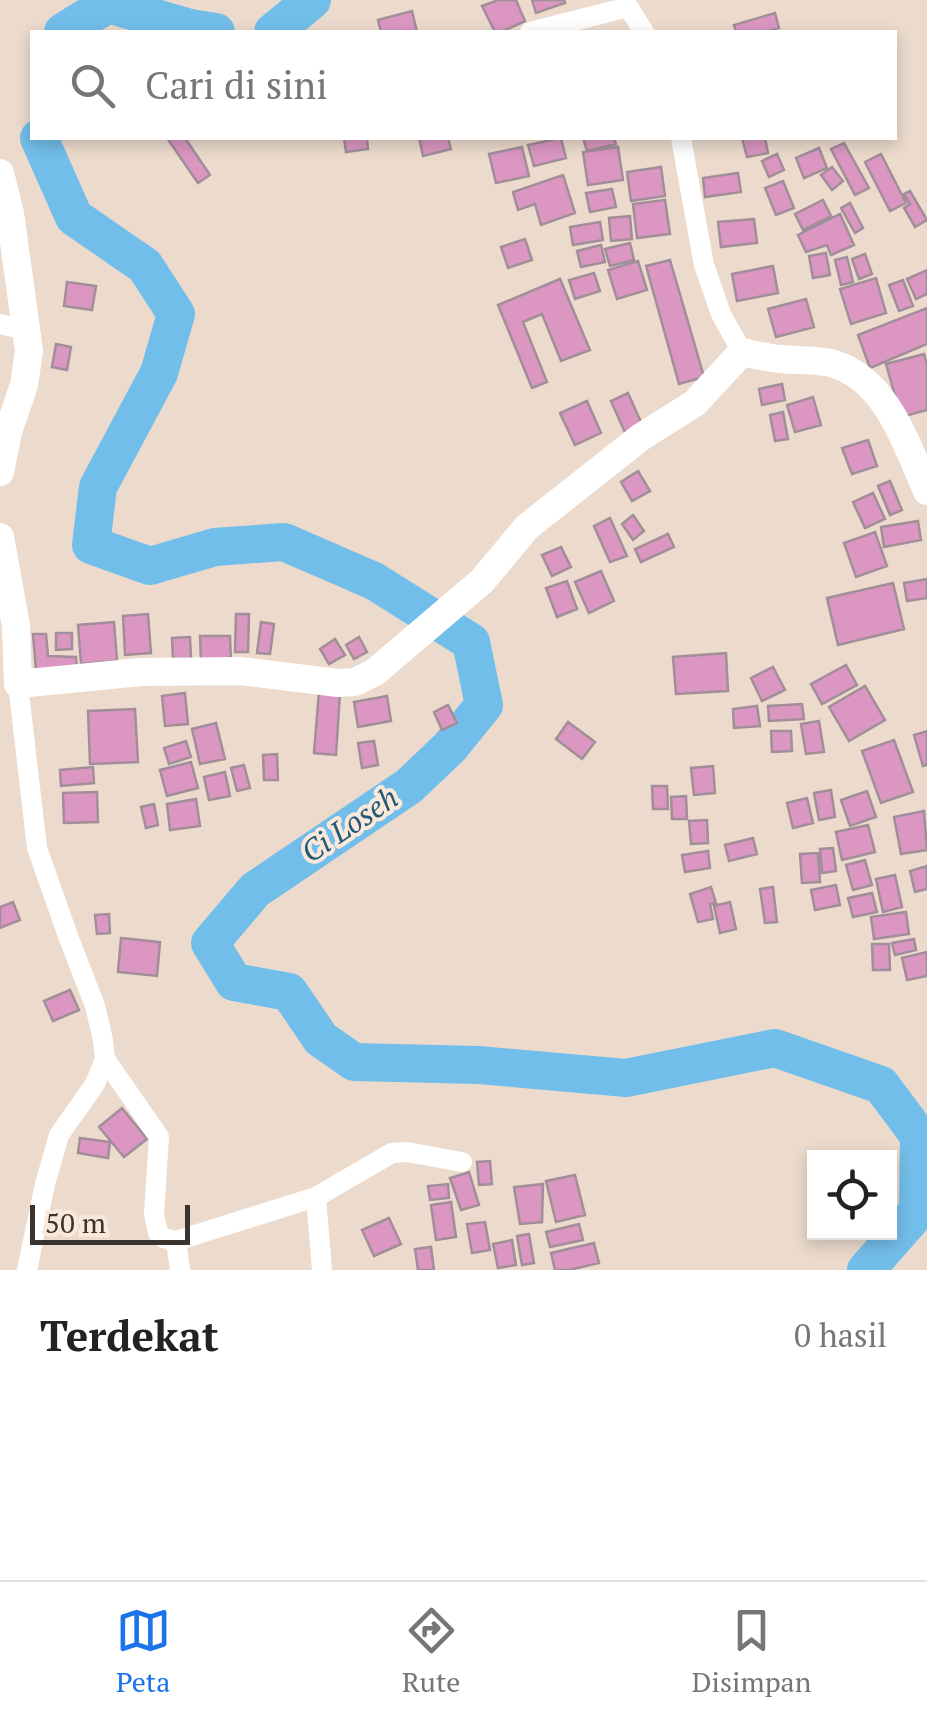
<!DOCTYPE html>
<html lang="id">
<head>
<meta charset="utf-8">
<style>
	:root { --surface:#fff; --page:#f6f6f6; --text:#222; --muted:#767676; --line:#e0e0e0; --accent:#1a73e8 }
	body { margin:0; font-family:"PT Serif",serif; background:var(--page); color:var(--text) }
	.controls { position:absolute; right:30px; bottom:30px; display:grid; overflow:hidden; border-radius:0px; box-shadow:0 5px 15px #0003 }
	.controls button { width:90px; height:90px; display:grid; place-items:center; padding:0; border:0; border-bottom:2px solid var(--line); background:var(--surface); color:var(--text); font:50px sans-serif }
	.scale { position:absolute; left:30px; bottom:25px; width:160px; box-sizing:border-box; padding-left:10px; border:5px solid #3a332e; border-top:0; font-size:28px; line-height:35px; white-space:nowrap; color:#3a332e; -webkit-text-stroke:8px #fae8da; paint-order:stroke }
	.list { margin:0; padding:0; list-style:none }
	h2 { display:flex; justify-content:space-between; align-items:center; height:130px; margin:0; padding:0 40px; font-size:42px }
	h2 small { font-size:32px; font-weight:400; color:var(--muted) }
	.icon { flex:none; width:55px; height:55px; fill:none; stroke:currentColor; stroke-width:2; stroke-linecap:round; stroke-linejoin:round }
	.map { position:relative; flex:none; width:927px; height:1270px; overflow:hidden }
	.search { position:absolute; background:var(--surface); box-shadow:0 5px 15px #0003; left:30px; right:30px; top:30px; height:110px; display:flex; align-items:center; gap:25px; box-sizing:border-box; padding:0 35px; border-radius:0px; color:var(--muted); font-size:38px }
	.sheet { height:310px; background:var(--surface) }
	nav { display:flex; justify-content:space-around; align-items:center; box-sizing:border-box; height:140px; border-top:2px solid var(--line); background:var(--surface); font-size:28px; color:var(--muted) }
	nav a { display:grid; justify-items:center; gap:5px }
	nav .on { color:var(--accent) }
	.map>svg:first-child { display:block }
</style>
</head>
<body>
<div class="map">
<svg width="927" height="1270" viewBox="0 0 927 1270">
	<rect width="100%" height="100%" fill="#ecdbcd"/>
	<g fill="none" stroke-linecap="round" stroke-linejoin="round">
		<path stroke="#72beea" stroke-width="38" d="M63,32L108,4L190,28L216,32
			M273,32L312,0
			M39,138L74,217L145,266L176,314L159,373L98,487L91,545L150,566L215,547L284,542L374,581L471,642L484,705L450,747L409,786L255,890L210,943L234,982L289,992L321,1039L354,1062L479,1065L626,1078L775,1048L881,1085L919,1136L918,1211L866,1270"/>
	</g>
	<path fill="#db97c2" stroke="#a18e99" stroke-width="2.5" d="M498,0H516L525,21L501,32H495L482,6Z
		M532,0H564L565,3L536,13Z
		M412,11L417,32H381L378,20Z
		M775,13L779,28L766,32H736L734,25Z
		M167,138H185L210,175L198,183Z
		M344,138H367L368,149L346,152Z
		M419,138H448L451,149L423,156Z
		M561,138L566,158L534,166L528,145Z
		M583,138H614L616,144L587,151Z
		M742,138H765L768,153L747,157Z
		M844,143L869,188L855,195L831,149Z
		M522,147L529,176L496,183L489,154Z
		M618,147L623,180L588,185L583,152Z
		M819,148L827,168L804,178L796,158Z
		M777,154L784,170L769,177L762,161Z
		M881,154L906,203L890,211L865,162Z
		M661,167L665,196L631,201L627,172Z
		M832,167L843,181L832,190L821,175Z
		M738,173L741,192L705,197L703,178Z
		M563,175L575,213L541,225L535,204L518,210L513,192Z
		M783,181L794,208L776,215L765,188Z
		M612,189L616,207L590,212L586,193Z
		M910,191L927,220L915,227L904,208L910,204L904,194Z
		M665,200L670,234L637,238L633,204Z
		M823,200L831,216L803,230L795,214Z
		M850,203L863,228L855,233L841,208Z
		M840,214L854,245L831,255L827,245L806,252L798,235Z
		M630,216L632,239L611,241L609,218Z
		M754,219L757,243L721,247L718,222Z
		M600,222L603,240L573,245L570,227Z
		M525,239L532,260L508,268L501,247Z
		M630,243L634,260L610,266L605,249Z
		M601,245L605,262L581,267L577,251Z
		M826,253L830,275L813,278L809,256Z
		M865,254L872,274L859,279L852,259Z
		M847,257L853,282L841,285L835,260Z
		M670,260L704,377L679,384L646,266Z
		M638,261L647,290L617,299L608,270Z
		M773,266L778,293L737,301L732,274Z
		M927,270V294L916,299L907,279Z
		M594,273L600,291L575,299L569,280Z
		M876,278L886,313L851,324L840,289Z
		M560,279L590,350L561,361L542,314L523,322L547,382L532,388L498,305Z
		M903,280L913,306L899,311L889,285Z
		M67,282L96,286L92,310L64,306Z
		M806,299L814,327L776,337L768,309Z
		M927,308V344L870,368L858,335Z
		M56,344L71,347L67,370L52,367Z
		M924,354L927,364V410L901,417L886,364Z
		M782,384L785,400L762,405L759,389Z
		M628,393L644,429L627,437L611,401Z
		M813,397L821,425L795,432L787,405Z
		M587,401L601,433L575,445L560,413Z
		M783,412L788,439L775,441L770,415Z
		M868,440L877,466L852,474L842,448Z
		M638,471L650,491L632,501L621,482Z
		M890,481L902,510L890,515L878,486Z
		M873,493L885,519L865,528L853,502Z
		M633,515L644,531L633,540L622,524Z
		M610,518L627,556L610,562L594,526Z
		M918,521L921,540L884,547L881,527Z
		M875,532L887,566L856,577L844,543Z
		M668,534L674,547L641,562L635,549Z
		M561,547L571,567L552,576L542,555Z
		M601,571L614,601L589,613L575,582Z
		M927,579V598L907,601L904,583Z
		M567,581L577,609L557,617L546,588Z
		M893,583L904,629L838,645L827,598Z
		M148,614L151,653L125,655L123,616Z
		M236,614H249L248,652H235Z
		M114,622L117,661L81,664L78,625Z
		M261,622L274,624L270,654L257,653Z
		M56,633H72V649L56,650Z
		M33,634H46L48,656L76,657L77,672L36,671Z
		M200,636H230L231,661L201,662Z
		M190,637L191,659H173L172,638Z
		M359,637L367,652L354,659L346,645Z
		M335,639L345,655L329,664L320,649Z
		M726,653L728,691L676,694L673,657Z
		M846,665L857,685L822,704L811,684Z
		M773,667L785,690L762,701L751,678Z
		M865,686L885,720L849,741L829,707Z
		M319,691L340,693L336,755L314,753Z
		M185,693L188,724L165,726L162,696Z
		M387,696L391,721L358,727L354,702Z
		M802,704L804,719L769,721L768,706Z
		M448,705L457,723L442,730L434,712Z
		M757,706L760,726L734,728L733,709Z
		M135,709L138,762L90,764L88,711Z
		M819,721L824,752L806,754L801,724Z
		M568,722L595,742L582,759L556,739Z
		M216,723L225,759L200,764L192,729Z
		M771,731H791L792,751L772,752Z
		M927,731V765L923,766L914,735Z
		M894,740L913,792L881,803L862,751Z
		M186,741L191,757L169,764L164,748Z
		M374,741L378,765L362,768L358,743Z
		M277,754L278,780H264L263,755Z
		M191,762L198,788L167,796L160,770Z
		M244,765L250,788L237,791L231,768Z
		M713,766L715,793L694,795L691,768Z
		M93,767L94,783L61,786L60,770Z
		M225,772L230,796L209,800L204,777Z
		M652,786H667L668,809H653Z
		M831,790L835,817L819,820L814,793Z
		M867,791L876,817L850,826L841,800Z
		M97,792L98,822L64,823L63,793Z
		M686,796L687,819H672L671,797Z
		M807,798L813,823L793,828L787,803Z
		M196,799L200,826L170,830L167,804Z
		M154,804L158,825L146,828L141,807Z
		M924,811L927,850L901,854L894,817Z
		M707,820L708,843L691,844L689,821Z
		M868,825L875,852L842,860L836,832Z
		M753,838L757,854L729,861L725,845Z
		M833,848L836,871L822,873L820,849Z
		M708,851L710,868L685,872L682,855Z
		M818,853L820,882L802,883L800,854Z
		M865,860L872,885L853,890L846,865Z
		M927,866V889L915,892L910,871Z
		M895,875L902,907L883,912L876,879Z
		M836,885L840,905L815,910L811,890Z
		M711,887L716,903L710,904L713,919L698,922L690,894Z
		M773,887L777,922L765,923L760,889Z
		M872,893L877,912L853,917L848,898Z
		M13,902L20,920L0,928V907Z
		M730,902L736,929L720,933L714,906Z
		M906,912L909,934L874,939L871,917Z
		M109,914L110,933L97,934L95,915Z
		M121,938L160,942L157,976L118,972Z
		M914,939L916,950L895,955L892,943Z
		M872,944H889L890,970H873Z
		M927,952V976L907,980L902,958Z
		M70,990L79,1010L53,1021L44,1001Z
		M122,1108L147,1139L124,1157L99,1127Z
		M80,1138L110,1142L108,1158L78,1153Z
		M490,1161L492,1184L479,1185L477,1162Z
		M469,1172L479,1205L461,1210L450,1178Z
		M575,1175L585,1215L556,1222L546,1181Z
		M448,1184L449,1198L430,1200L428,1186Z
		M543,1184L542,1222L520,1224L514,1187Z
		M451,1202L456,1237L436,1240L431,1205Z
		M389,1218L401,1244L374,1256L362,1230Z
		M485,1222L490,1250L472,1253L467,1224Z
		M579,1224L583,1240L550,1247L546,1232Z
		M529,1234L534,1263L522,1265L517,1236Z
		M512,1240L516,1265L498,1268L493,1244Z
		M594,1243L599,1263L569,1270H555L551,1253Z
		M431,1247L434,1270H418L415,1249Z"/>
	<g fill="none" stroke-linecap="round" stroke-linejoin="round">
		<path stroke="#fff" stroke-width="20" d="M624,0L644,32
			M530,32L628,7
			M681,138L704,265L721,314L742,352
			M0,324L26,330
			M18,684L37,848L68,936L95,1006L103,1040L105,1059L95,1084L59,1135L45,1184L27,1270
			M105,1059L159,1137L154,1214L158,1233L164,1238L176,1241L316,1197L392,1153L407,1152L462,1162
			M316,1197L322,1270
			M176,1241L180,1270"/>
		<path stroke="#fff" stroke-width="28" d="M0,173L10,213L29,351L24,385L8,432L0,472
			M0,537L16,626L18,684L141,672L240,671L338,683L355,682L375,672L482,581L527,527L641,437L695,403L742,352C755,355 768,358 780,359C798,361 818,359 834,364C887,380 907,446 927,491"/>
	</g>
	<g text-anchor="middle" stroke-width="8" stroke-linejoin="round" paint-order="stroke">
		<g font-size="30" font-style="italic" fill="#215a79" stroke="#fae8da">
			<text transform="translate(350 825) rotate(-34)" y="10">Ci Loseh</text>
		</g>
	</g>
</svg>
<div class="controls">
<button><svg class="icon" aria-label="locate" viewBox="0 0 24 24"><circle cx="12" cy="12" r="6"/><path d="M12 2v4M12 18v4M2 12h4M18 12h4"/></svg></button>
</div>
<div class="scale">50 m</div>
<div class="search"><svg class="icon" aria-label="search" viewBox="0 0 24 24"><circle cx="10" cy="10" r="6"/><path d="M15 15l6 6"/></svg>Cari di sini</div>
</div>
<section class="sheet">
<h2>Terdekat<small>0 hasil</small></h2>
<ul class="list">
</ul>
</section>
<nav>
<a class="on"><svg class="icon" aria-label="map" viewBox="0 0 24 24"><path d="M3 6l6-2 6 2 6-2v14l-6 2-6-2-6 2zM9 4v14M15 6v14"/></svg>Peta</a>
<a><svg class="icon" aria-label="directions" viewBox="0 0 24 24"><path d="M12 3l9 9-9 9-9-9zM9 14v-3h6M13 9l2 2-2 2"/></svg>Rute</a>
<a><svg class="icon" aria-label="saved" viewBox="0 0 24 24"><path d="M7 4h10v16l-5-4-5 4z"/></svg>Disimpan</a>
</nav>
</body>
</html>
